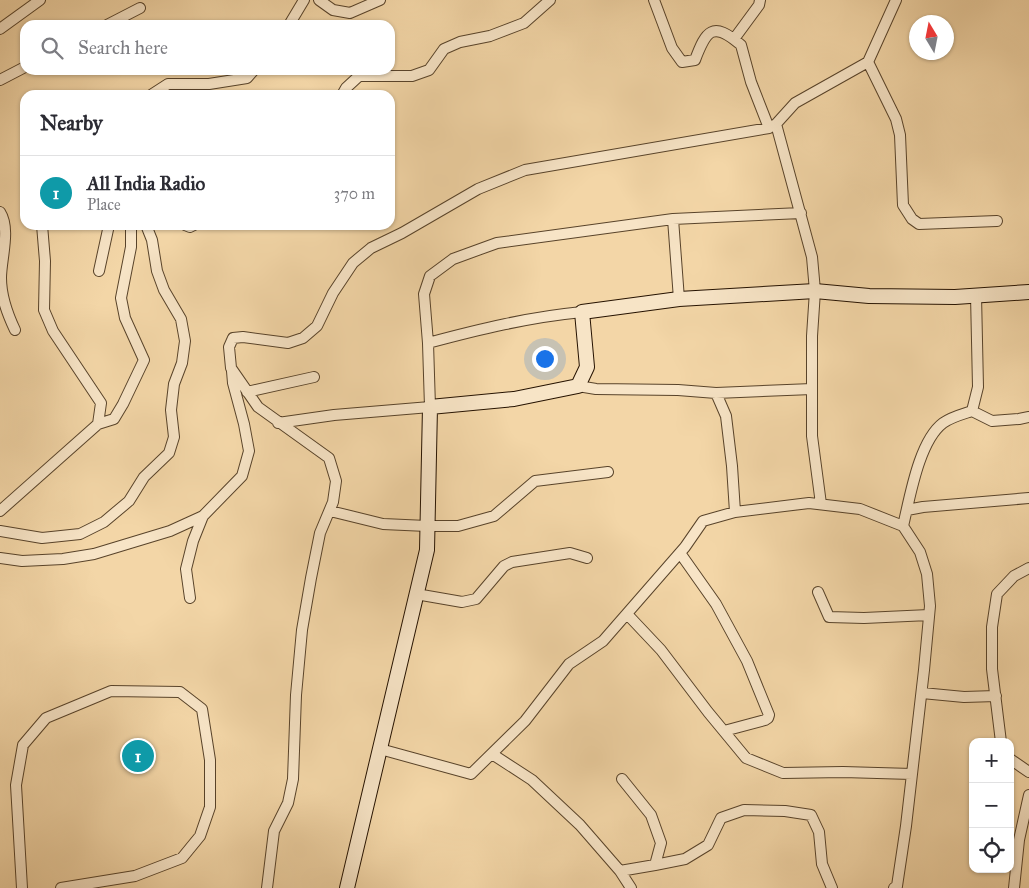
<!DOCTYPE html>
<html lang="en">
<head>
<meta charset="utf-8">
<style>
	:root { --surface:#fff; --page:#f2f2f3; --text:#2b2b33; --muted:#7c7c81; --line:#e1e1e2; --accent:#8f2418 }
	body { margin:0; font-family:"IM FELL Great Primer",serif; background:var(--page); color:var(--text) }
	.controls { position:absolute; right:15px; bottom:15px; display:grid; overflow:hidden; border-radius:10px; box-shadow:0 1px 4px #0004 }
	.controls button { width:45px; height:45px; display:grid; place-items:center; padding:0; border:0; border-bottom:1px solid var(--line); background:var(--surface); color:var(--text); font:25px sans-serif }
	.compass { position:absolute; left:909px; top:15px; width:45px; height:45px; border-radius:50%; background:var(--surface); box-shadow:0 1px 4px #0004; rotate:350deg }
	.you { position:absolute; left:544px; top:358px; width:18px; height:18px; margin:-12px; border:4px solid #fff; border-radius:50%; background:#1a73e8; box-shadow:0 0 0 8px #1a73e833 }
	.badge { display:grid; place-items:center; width:32px; height:32px; border-radius:50%; background:var(--accent); color:#fff; font-size:16px; font-weight:700 }
	.pin { position:absolute; translate:-50% -50%; border:2px solid #fff; box-shadow:0 1px 5px #0006 }
	.list { margin:0; padding:0; list-style:none }
	h2 { display:flex; justify-content:space-between; align-items:center; height:65px; margin:0; padding:0 20px; font-size:21px }
	h2 small { font-size:16px; font-weight:400; color:var(--muted) }
	.list li { display:grid; grid-template-columns:32px 1fr auto; gap:15px; align-items:center; box-sizing:border-box; height:75px; padding:0 20px; border-top:1px solid var(--line) }
	.list b { display:block; font-size:19px; white-space:nowrap }
	.list p { margin:0; font-size:16px; white-space:nowrap; color:var(--muted) }
	.list em { font-size:16px; font-style:normal; color:var(--muted) }
	.icon { flex:none; width:28px; height:28px; fill:none; stroke:currentColor; stroke-width:2; stroke-linecap:round; stroke-linejoin:round }
	.map { position:relative; flex:none; width:1029px; height:888px; overflow:hidden }
	.search { position:absolute; background:var(--surface); box-shadow:0 1px 4px #0004; left:20px; top:20px; width:375px; height:55px; display:flex; align-items:center; gap:12px; box-sizing:border-box; padding:0 18px; border-radius:15px; color:var(--muted); font-size:19px }
	.panel { position:absolute; background:var(--surface); box-shadow:0 1px 4px #0004; left:20px; top:90px; width:375px; height:140px; border-radius:15px }
	.map>svg:first-child { display:block }
</style>
</head>
<body>
<div class="map">
<svg width="1029" height="888" viewBox="0 0 1029 888">
	<rect width="100%" height="100%" fill="#f3d6a7"/>
	<filter id="stains"><feTurbulence type="fractalNoise" baseFrequency=".004" numOctaves="4"/><feColorMatrix values="0 0 0 0 .2 0 0 0 0 .09 0 0 0 0 .02 0 0 0 .5 -.17"/></filter>
	<radialGradient id="worn" r=".72"><stop offset=".6" stop-color="#630" stop-opacity="0"/><stop offset="1" stop-color="#630" stop-opacity=".3"/></radialGradient>
	<g fill="none" stroke-linecap="round" stroke-linejoin="round">
		<defs>
			<path id="street" d="M319,0L333,10L350,13L380,0
				M654,0L672,48L682,62L695,60C706,31 712,20 741,45L751,82L769,128L776,124L795,103L868,62
				M896,0L868,62L896,119L900,135L903,205L912,219L919,224L997,221
				M107,25L140,8
				M289,25L304,0
				M0,29L40,0
				M734,39L759,5L760,0
				M0,80L25,67
				M151,95L168,84H209L247,78L254,70
				M342,95L346,88L359,76H412L429,70L444,49L460,42L490,36L524,23L550,0
				M776,124L812,257L815,291L812,336V436L821,504
				M0,212C11,229 1,259 1,278C1,297 7,313 15,330
				M673,219L679,299
				M185,225L190,227L194,225
				M99,271L109,225
				M428,343L424,294L430,276L453,259L497,243L673,219L801,213
				M578,386L596,389L678,390L716,393L812,389
				M247,392L314,377
				M716,393L726,416L732,466L735,512
				M972,411L992,421L1019,419L1029,417
				M278,423L334,415L430,407L428,343C480,329 530,317 582,312
				M98,424L114,419L123,404L144,360L125,318L121,298L131,247V225
				M907,510L923,507L1029,498
				M0,511L98,424L101,403L53,331L44,310L45,261L42,225
				M330,511L383,524L427,526H458L494,516L535,481L608,472
				M903,526C910,497 919,441 943,423C951,417 963,414 972,411L978,387L976,295
				M0,531L42,538L80,534L104,522L129,501L144,477L169,453L174,437L171,410L174,384L182,363L185,341L181,319L164,290L157,271L152,240L146,225
				M680,553L716,604L747,661L769,715L768,718L765,720L724,731
				M0,558L22,561L63,559L94,554L170,531L203,516L242,476L249,451L244,424L233,383L232,371
				M818,592L829,617L864,618L929,615
				M416,594L462,602L476,599L504,566L512,562L570,553L587,558
				M190,598L186,569L193,541L203,516
				M627,614L661,650L708,712L746,758L783,773L843,772L912,774
				M922,693L964,697L996,696
				M1001,742L992,669V627L997,594L1014,576L1029,568
				M380,749L471,774L525,721L569,664L603,641L685,547L703,521L735,512L809,503L860,509L903,526L920,552L927,574L930,606L924,670L906,826L897,886L894,888
				M492,754L532,780L580,825L620,871L631,888
				M1010,759L1029,772
				M655,865L685,859L708,845L721,818L744,810L785,811L811,815L819,832L822,864L832,888
				M620,871L655,865L661,843L651,815L622,779
				M22,888L16,785L23,745L46,718L111,691L180,692L202,709L210,760V807L200,836L182,858L135,876L61,888
				M267,888L274,831L288,803L293,779L296,695L302,630L311,578L320,533L333,502L336,481L329,458L258,407L231,368L229,347L233,338L243,337L288,343L303,338L317,326L333,293L353,263L371,248L402,233L478,189L525,170L769,128
				M1014,888L1019,840L1029,795"/>
			<path id="secondary" d="M347,888L427,550L430,407L514,399L578,386L587,367L582,312L679,299L815,291L869,296L955,297L1029,292"/>
		</defs>
		<use href="#street" stroke="#58432a" stroke-width="12"/>
		<use href="#secondary" stroke="#251200" stroke-width="16"/>
		<use href="#street" stroke="#f7e4c6" stroke-width="10"/>
		<use href="#secondary" stroke="#f7e4c6" stroke-width="14"/>
	</g>
	<rect width="100%" height="100%" filter="url(#stains)"/>
	<rect width="100%" height="100%" fill="url(#worn)"/>
</svg>
<div class="controls">
<button>+</button>
<button>−</button>
<button><svg class="icon" aria-label="locate" viewBox="0 0 24 24"><circle cx="12" cy="12" r="6"/><path d="M12 2v4M12 18v4M2 12h4M18 12h4"/></svg></button>
</div>
<svg class="compass" viewBox="-18 -18 36 36"><path d="M0-13l5 13h-10z" fill="#e53935"/><path d="M0 13l5-13h-10z" fill="#7c7c81"/></svg>
<div class="you"></div>
<div class="pin badge" style="left:138px;top:756px;background:#0f9aa8">1</div>
<div class="search"><svg class="icon" aria-label="search" viewBox="0 0 24 24"><circle cx="10" cy="10" r="6"/><path d="M15 15l6 6"/></svg>Search here</div>
<section class="panel">
<h2>Nearby<small></small></h2>
<ul class="list">
<li><span class="badge" style="background:#0f9aa8">1</span><div><b>All India Radio</b><p>Place</p></div><em>370 m</em></li>
</ul>
</section>
</div>
</body>
</html>
